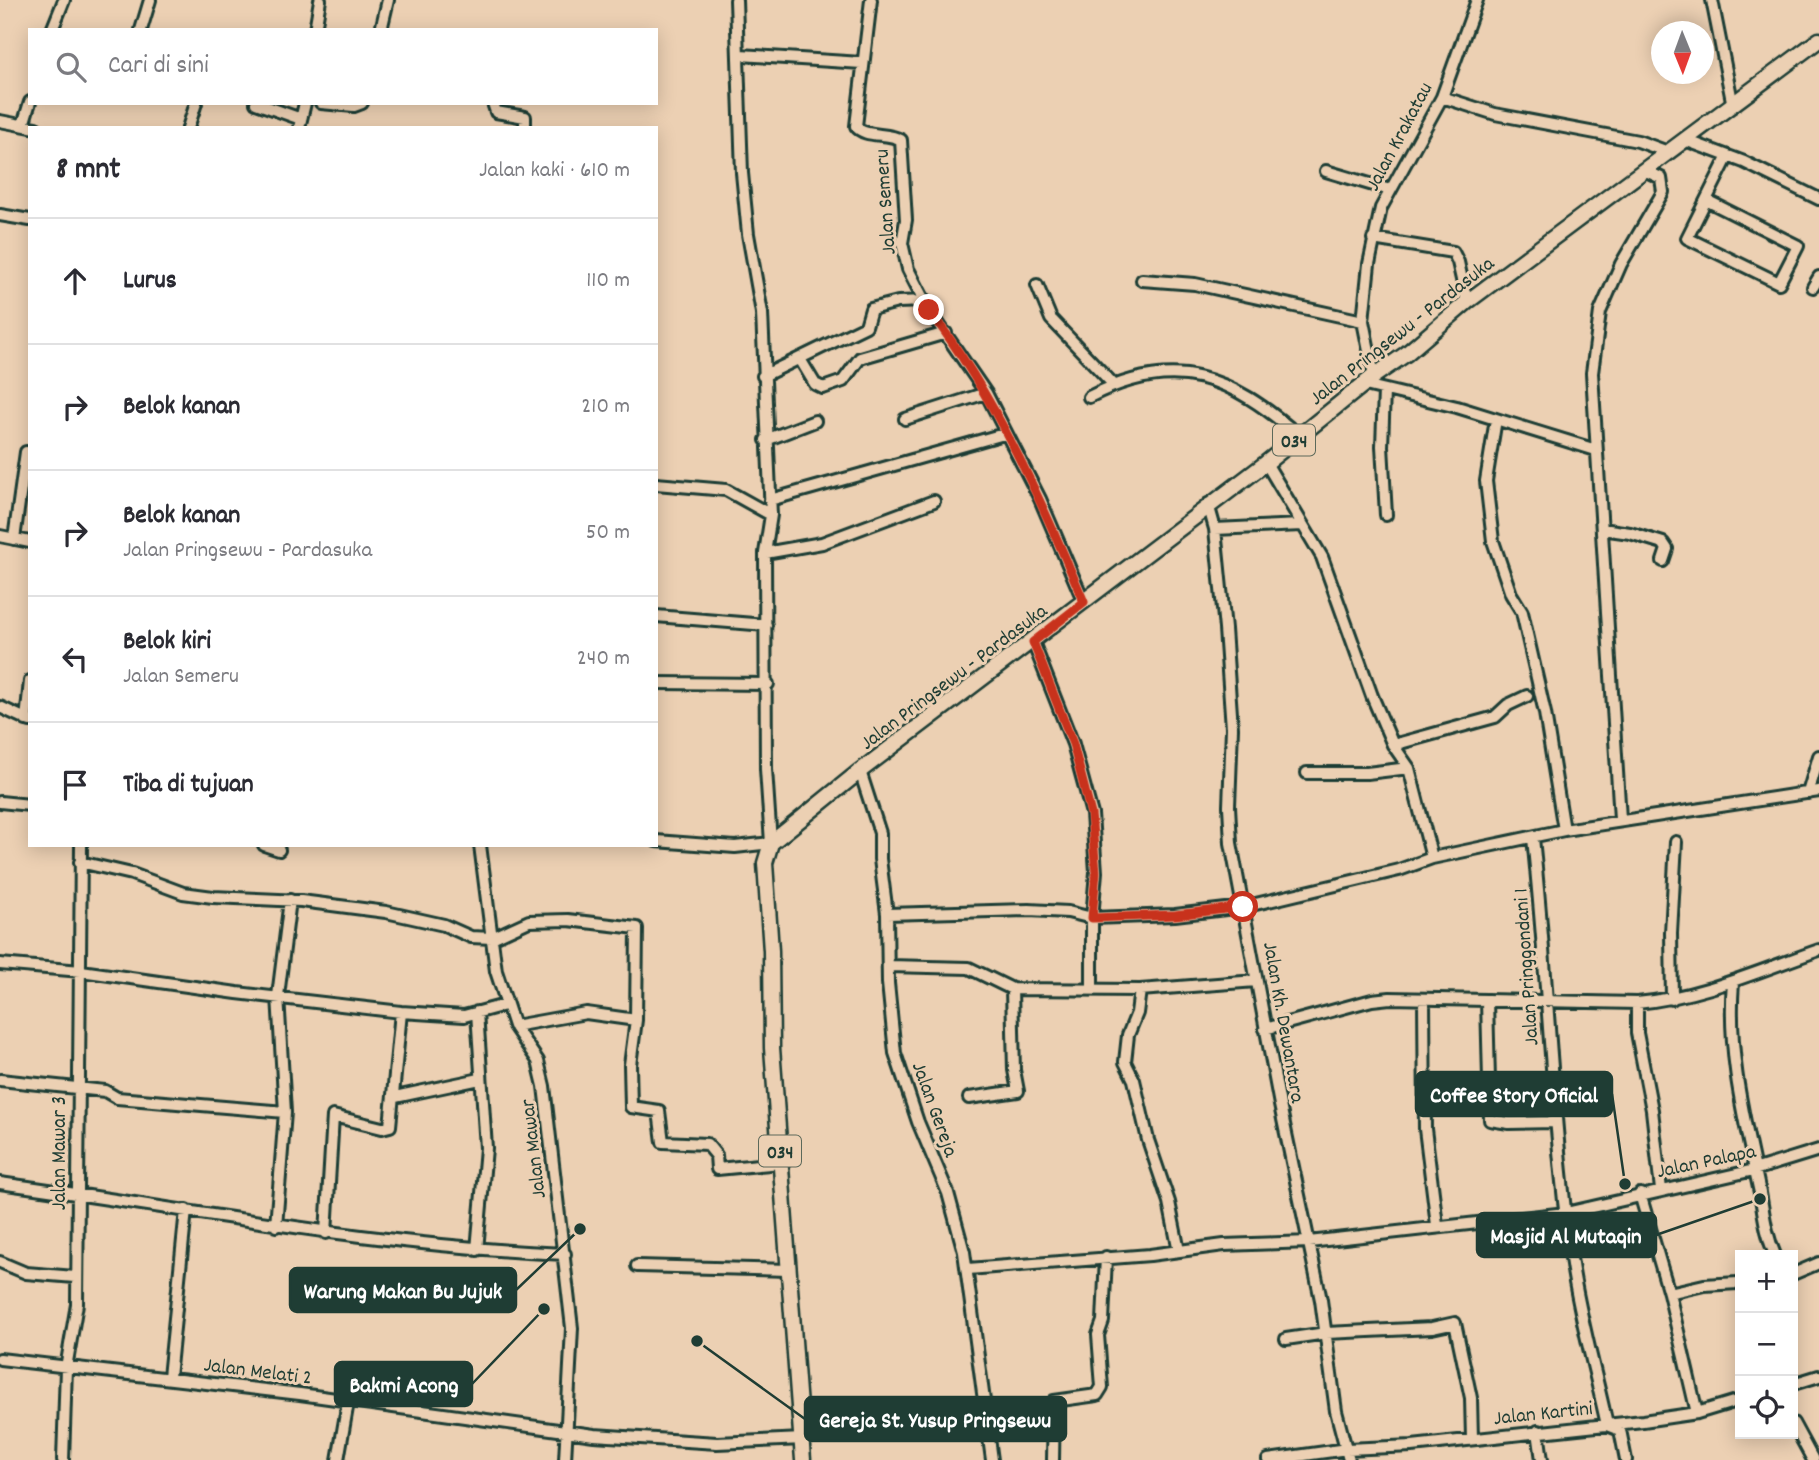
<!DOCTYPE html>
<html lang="id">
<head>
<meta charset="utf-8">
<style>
	:root { --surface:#fff; --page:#f2f2f3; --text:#2b2b33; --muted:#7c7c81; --line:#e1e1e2 }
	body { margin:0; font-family:Dekko,sans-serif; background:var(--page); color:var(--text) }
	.controls { position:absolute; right:21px; bottom:21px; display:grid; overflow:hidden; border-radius:0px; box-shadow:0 4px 18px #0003 }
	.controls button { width:63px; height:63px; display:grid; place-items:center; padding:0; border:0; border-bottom:2px solid var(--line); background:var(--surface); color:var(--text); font:35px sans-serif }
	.compass { position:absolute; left:1651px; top:21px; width:63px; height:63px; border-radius:50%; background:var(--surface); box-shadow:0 4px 18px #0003; rotate:179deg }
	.stop { position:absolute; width:21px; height:21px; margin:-16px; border:5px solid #c8321e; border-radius:50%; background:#fff }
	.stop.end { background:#c8321e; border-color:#fff; box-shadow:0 2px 7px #0008 }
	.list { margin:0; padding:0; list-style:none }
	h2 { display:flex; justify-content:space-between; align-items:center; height:91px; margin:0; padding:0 28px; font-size:30px }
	h2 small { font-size:23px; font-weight:400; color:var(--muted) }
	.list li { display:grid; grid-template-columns:46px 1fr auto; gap:21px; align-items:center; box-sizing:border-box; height:126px; padding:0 28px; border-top:2px solid var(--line) }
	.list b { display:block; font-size:26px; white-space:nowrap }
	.list p { margin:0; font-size:23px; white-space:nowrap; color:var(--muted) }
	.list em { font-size:23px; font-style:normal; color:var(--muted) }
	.icon { flex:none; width:38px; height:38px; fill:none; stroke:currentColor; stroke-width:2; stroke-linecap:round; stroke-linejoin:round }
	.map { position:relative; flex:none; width:1819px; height:1460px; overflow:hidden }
	.search { position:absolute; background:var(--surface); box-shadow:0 4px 18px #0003; left:28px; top:28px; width:630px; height:77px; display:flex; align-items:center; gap:18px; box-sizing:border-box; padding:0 24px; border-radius:0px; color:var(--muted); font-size:26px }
	.panel { position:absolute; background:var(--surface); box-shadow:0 4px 18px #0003; left:28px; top:126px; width:630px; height:721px; border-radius:0px }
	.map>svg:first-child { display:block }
</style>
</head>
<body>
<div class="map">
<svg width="1819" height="1460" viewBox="0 0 1819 1460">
	<rect width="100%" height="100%" fill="#ecd0b3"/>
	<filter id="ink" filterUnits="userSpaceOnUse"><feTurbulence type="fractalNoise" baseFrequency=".0143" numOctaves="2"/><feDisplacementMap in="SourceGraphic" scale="14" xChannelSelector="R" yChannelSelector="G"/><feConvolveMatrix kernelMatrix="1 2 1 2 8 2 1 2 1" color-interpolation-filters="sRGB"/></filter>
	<g filter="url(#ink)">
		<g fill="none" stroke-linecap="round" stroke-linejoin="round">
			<defs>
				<path id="minor" d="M871,0L856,126C864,138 888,132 901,140L906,220L902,243L908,269L929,310L986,393L1040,499L1084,602
					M1712,0L1733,106
					M52,30L64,0
					M141,30L150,0
					M315,30L320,0
					M381,30L388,0
					M740,55L862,63
					M1442,97L1495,114L1638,141L1668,152
					M256,103L301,119
					M321,103L354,106L362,103
					M493,103L496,112L525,117V128
					M0,121L36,128
					M23,125L30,102
					M188,128L196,103
					M299,128L305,103
					M1685,140L1744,162L1819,199
					M1326,171L1390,190
					M1706,200L1798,246L1779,283L1687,238L1728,156
					M0,215L30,220
					M1373,239L1453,252L1458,262L1467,302
					M1142,280L1195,284L1363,321
					M1037,285L1051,319L1113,384
					M1813,287L1819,277
					M800,359L815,384L823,388L843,381L860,358L946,333
					M763,376L866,326L871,309L898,302L925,301
					M1374,376L1363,321L1369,264L1381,208L1442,97L1477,0
					M1365,385L1457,407L1596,450
					M1384,391L1382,446L1386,515
					M1089,397C1175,353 1231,376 1299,436
					M905,419L986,393
					M1496,419L1486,481L1493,541L1511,594L1522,612L1545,713L1564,830
					M766,440L815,421
					M1266,463L1322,557L1372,696L1393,745L1409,768L1432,858
					M656,484L726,490L771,515
					M770,500L1004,434
					M1208,504L1215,529L1225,629L1232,728L1229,806L1231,843L1280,1105L1321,1300L1336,1411L1349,1460
					M1215,529L1302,525
					M1602,529L1630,533L1663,543L1667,549L1663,561
					M0,536L30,542
					M14,539L26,452
					M765,553L822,543L934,501
					M656,616L766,625
					M1033,642L1073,744L1092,814L1096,872L1092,918V990
					M656,683L768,684
					M0,707L30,721
					M26,720L30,681
					M1393,745L1495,717L1508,705L1527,696
					M860,771L880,833V859L887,914L888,983L895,1053L918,1122L948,1193L964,1252L992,1460
					M1307,773H1367L1409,768
					M1808,793L1819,756
					M0,802L30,805
					M1620,819L1592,373L1600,312L1621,264L1663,192L1661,178L1644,170
					M1533,838C1548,978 1552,1119 1571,1258C1579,1315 1595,1369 1607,1425L1620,1430L1626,1460
					M656,841L735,847L771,843L766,769L765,553L771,515L762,313L748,234L742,173L736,0
					M264,845L279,850
					M480,845L496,971L514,1026L538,1061L544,1086L572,1328L565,1460
					M80,862L132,874L183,893L213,897L301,901L386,912L444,925L471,937L492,938L529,921L568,920L637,928L636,1020L630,1065L631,1107L659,1111L663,1142L707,1144L716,1155L717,1169L781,1163
					M887,914L1029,910L1068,912L1092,918L1175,915L1243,907L1399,870L1432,858L1564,830L1819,791
					M0,964L81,971L237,993L401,1012L464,1016L505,1005
					M889,966L969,968L1012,989L1140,990L1256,981
					M1733,982C1727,1055 1745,1122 1760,1193C1764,1215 1766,1235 1775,1255
					M1140,990L1137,1013L1128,1035L1125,1062L1134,1080L1148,1140L1169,1202L1179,1251
					M1424,999L1425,1129L1437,1225
					M1672,999L1671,933L1676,842
					M1487,1000L1490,1120L1509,1123L1554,1122
					M1637,1003V1033L1652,1110L1661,1190
					M477,1012L486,1148L477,1250
					M514,1026L586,1013L636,1020
					M1265,1029L1372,1000L1390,998L1637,1003C1701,997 1759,971 1819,950
					M0,1080L105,1091L117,1098L285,1112
					M395,1097L480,1079
					M969,1098L1018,1091L1014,1070L1012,989
					M0,1183C188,1209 375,1246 565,1254
					M1640,1194L1669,1293L1697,1413
					M276,1226L285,1112L278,996L290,900
					M326,1233L333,1116L382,1128L390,1126L401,1012
					M0,1262L26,1273L75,1277
					M637,1266L788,1270
					M968,1269L1150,1255L1224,1245L1309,1242L1566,1213L1754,1170L1819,1150
					M1793,1274L1819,1263
					M1669,1293L1704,1285L1738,1283
					M1286,1339L1326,1333L1432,1328L1455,1323L1471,1398L1472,1439
					M0,1359L300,1394L594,1435L717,1443L803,1439
					M169,1377L186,1210
					M1793,1384L1819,1376
					M1793,1423L1813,1460
					M1538,1431L1542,1460
					M63,1460L66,1368L77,1304L81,845
					M338,1460L348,1402
					M1053,1460L1054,1401L1097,1395L1102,1387L1098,1335L1103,1321L1106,1257
					M1268,1460L1347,1449L1412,1446L1643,1421L1697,1413L1740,1400"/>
				<path id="major" d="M803,1460L772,1048L771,951L765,863L771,843L860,771L1266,463L1374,376L1406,354L1467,302L1819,40"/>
			</defs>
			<use href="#minor" stroke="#1f3d34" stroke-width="16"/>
			<use href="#major" stroke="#1f3d34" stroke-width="19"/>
			<use href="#minor" stroke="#ecd0b3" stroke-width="10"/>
			<use href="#major" stroke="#ecd0b3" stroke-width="14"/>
		</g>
	</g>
	<g fill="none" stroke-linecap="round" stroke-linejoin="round" filter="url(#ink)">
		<path stroke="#c8321e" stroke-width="9" d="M929,310C996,398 1041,500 1084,602L1033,642L1073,744L1091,814L1096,872L1092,918L1175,915L1243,907"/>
	</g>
	<g text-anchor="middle" stroke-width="6" stroke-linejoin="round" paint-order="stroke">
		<g fill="#ecd0b3" stroke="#5c695a" stroke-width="2">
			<rect x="1273" y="424.5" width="42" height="31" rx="5"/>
			<rect x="759" y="1135.5" width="42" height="31" rx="5"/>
		</g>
		<g font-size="19" font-weight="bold" fill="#1f3d34">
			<text x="1294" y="447">034</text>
			<text x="780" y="1158">034</text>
		</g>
		<g font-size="21" fill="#1f3d34" stroke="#ecd0b3">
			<text transform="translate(1398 136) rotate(-62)" y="7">Jalan Krakatau</text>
			<text transform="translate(884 202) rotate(-94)" y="7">Jalan Semeru</text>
			<text transform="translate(1401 330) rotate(-38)" y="7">Jalan Pringsewu - Pardasuka</text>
			<text transform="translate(953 676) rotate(-37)" y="7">Jalan Pringsewu - Pardasuka</text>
			<text transform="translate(1525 967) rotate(-94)" y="7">Jalan Pringgondani 1</text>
			<text transform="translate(1285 1022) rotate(80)" y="7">Jalan Kh. Dewantara</text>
			<text transform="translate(936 1109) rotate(70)" y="7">Jalan Gereja</text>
			<text transform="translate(532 1149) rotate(-97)" y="7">Jalan Mawar</text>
			<text transform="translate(58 1153) rotate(-90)" y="7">Jalan Mawar 3</text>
			<text transform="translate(1706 1160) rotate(-12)" y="7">Jalan Palapa</text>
			<text transform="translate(258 1370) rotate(7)" y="7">Jalan Melati 2</text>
			<text transform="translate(1543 1412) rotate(-6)" y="7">Jalan Kartini</text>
		</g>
	</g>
	<path fill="none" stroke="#1f3d34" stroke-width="2.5" d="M1625 1184L1612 1094M1760 1199L1656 1235M580 1229L516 1290M544 1309L472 1384M697 1341L805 1419"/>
	<g fill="#1f3d34" stroke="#ecd0b3" stroke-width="2.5">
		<circle cx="1625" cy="1184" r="7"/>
		<circle cx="1760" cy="1199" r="7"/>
		<circle cx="580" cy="1229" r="7"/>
		<circle cx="544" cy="1309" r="7"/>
		<circle cx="697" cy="1341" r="7"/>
	</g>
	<g fill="#1f3d34" stroke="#1f3d34" stroke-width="2.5">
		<rect x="1416" y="1072" width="196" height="44" rx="7"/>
		<rect x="1477" y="1213" width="179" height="44" rx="7"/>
		<rect x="290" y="1268" width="226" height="44" rx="7"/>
		<rect x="335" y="1362" width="137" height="44" rx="7"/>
		<rect x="805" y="1397" width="261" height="44" rx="7"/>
	</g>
	<g font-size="23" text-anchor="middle" font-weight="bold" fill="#fff">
		<text x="1514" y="1102">Coffee Story Oficial</text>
		<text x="1566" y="1243">Masjid Al Mutaqin</text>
		<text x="403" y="1298">Warung Makan Bu Jujuk</text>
		<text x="404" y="1392">Bakmi Acong</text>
		<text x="935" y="1427">Gereja St. Yusup Pringsewu</text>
	</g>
</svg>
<div class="controls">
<button>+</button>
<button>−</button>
<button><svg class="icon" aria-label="locate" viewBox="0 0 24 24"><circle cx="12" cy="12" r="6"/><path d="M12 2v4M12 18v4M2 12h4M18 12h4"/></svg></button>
</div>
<svg class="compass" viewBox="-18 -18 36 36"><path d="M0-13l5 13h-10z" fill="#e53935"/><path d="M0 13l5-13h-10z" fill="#7c7c81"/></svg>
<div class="stop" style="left:1243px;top:907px"></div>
<div class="stop end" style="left:929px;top:310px"></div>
<div class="search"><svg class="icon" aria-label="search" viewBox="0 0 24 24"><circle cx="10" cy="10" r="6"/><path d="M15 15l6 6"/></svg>Cari di sini</div>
<section class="panel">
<h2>8 mnt<small>Jalan kaki · 610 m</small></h2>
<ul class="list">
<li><svg class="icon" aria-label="ahead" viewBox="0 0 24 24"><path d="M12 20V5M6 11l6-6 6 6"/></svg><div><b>Lurus</b></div><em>110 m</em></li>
<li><svg class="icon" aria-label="right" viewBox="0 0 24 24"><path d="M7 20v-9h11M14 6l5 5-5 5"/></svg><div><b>Belok kanan</b></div><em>210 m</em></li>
<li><svg class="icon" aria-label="right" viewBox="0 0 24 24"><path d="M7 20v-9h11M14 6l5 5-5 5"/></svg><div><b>Belok kanan</b><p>Jalan Pringsewu - Pardasuka</p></div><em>50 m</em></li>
<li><svg class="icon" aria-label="left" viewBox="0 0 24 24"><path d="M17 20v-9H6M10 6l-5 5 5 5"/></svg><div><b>Belok kiri</b><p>Jalan Semeru</p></div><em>240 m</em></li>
<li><svg class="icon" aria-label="arrive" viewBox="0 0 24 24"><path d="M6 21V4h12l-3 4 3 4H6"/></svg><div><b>Tiba di tujuan</b></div></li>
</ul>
</section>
</div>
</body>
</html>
